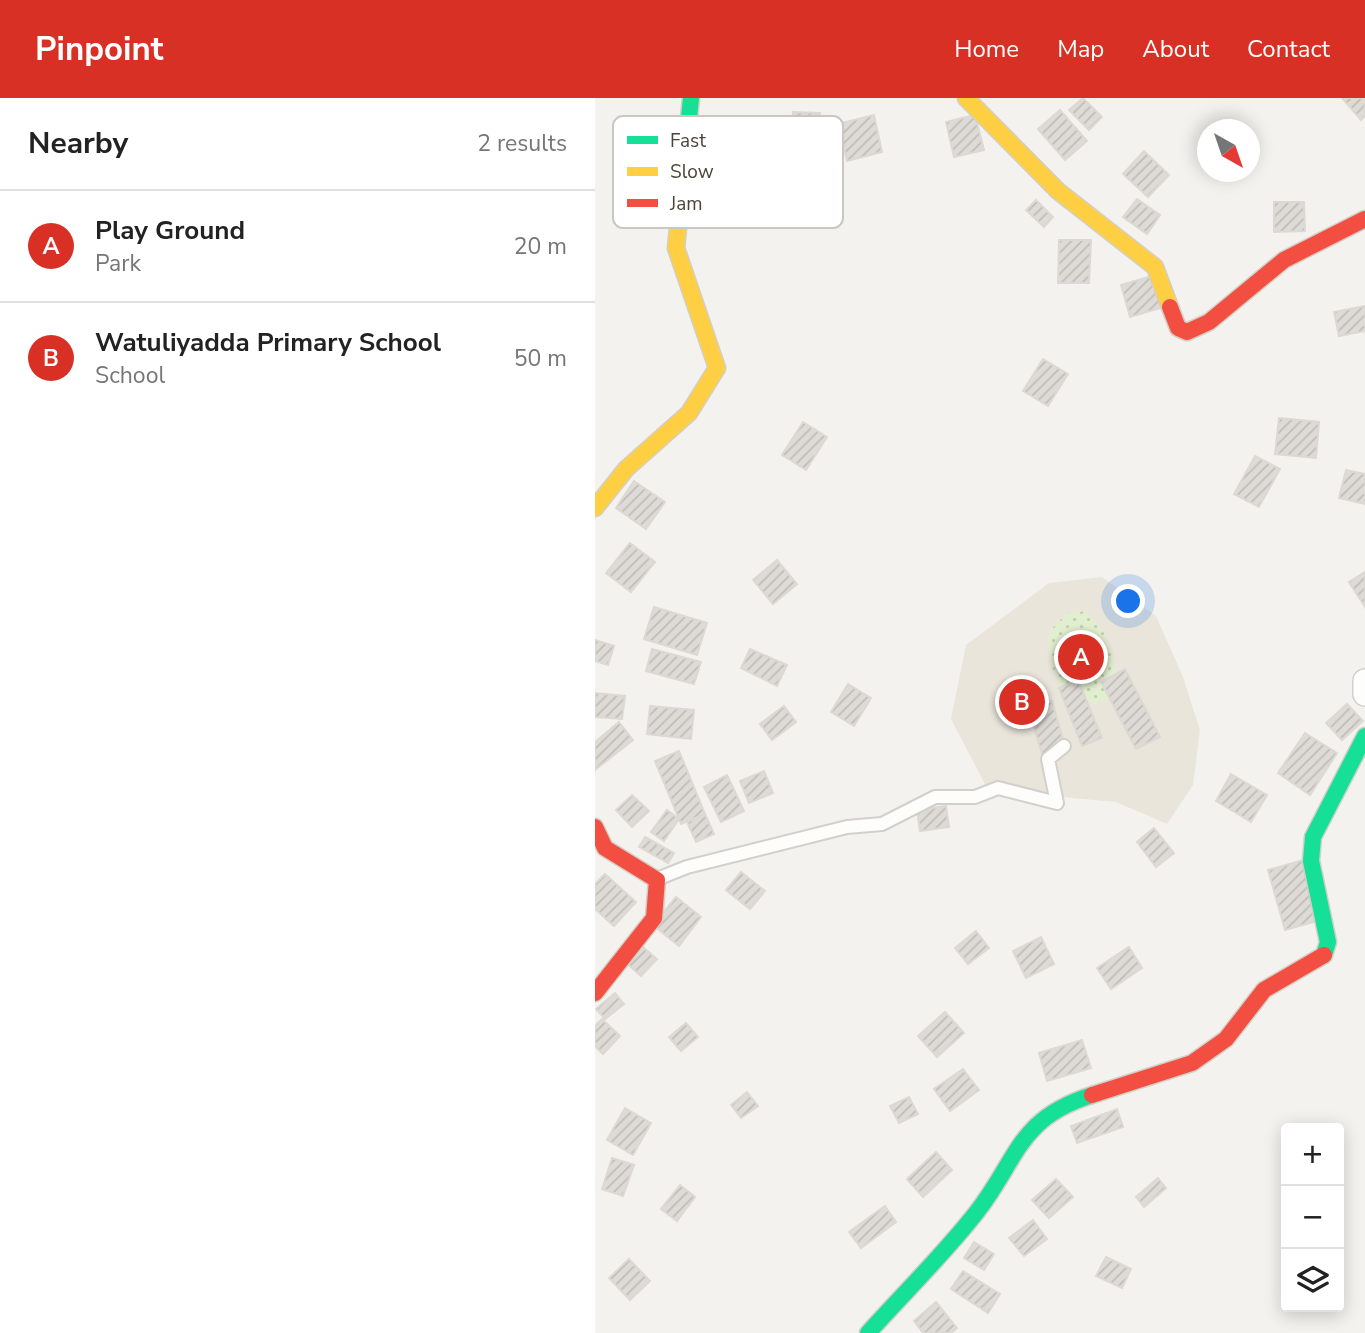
<!DOCTYPE html>
<html lang="en">
<head>
<meta charset="utf-8">
<style>
	:root { --surface:#fff; --page:#f6f6f6; --text:#222; --muted:#767676; --line:#e0e0e0; --accent:#d93025 }
	body { margin:0; font-family:"Nunito Sans",sans-serif; background:var(--page); color:var(--text) }
	.controls { position:absolute; right:21px; bottom:21px; display:grid; overflow:hidden; border-radius:7px; box-shadow:0 4px 18px #0003 }
	.controls button { width:63px; height:63px; display:grid; place-items:center; padding:0; border:0; border-bottom:2px solid var(--line); background:var(--surface); color:var(--text); font:35px sans-serif }
	.compass { position:absolute; left:602px; top:21px; width:63px; height:63px; border-radius:50%; background:var(--surface); box-shadow:0 4px 18px #0003; rotate:140deg }
	.you { position:absolute; left:534px; top:504px; width:24px; height:24px; margin:-18px; border:5px solid #fff; border-radius:50%; background:#1a73e8; box-shadow:0 0 0 10px #1a73e833 }
	.badge { display:grid; place-items:center; width:46px; height:46px; border-radius:50%; background:var(--accent); color:#fff; font-size:23px; font-weight:700 }
	.pin { position:absolute; translate:-50% -50%; border:4px solid #fff; box-shadow:0 2px 7px #0006 }
	.list { margin:0; padding:0; list-style:none }
	h2 { display:flex; justify-content:space-between; align-items:center; height:91px; margin:0; padding:0 28px; font-size:30px }
	h2 small { font-size:23px; font-weight:400; color:var(--muted) }
	.list li { display:grid; grid-template-columns:46px 1fr auto; gap:21px; align-items:center; box-sizing:border-box; height:112px; padding:0 28px; border-top:2px solid var(--line) }
	.list b { display:block; font-size:26px; white-space:nowrap }
	.list p { margin:0; font-size:23px; white-space:nowrap; color:var(--muted) }
	.list em { font-size:23px; font-style:normal; color:var(--muted) }
	.icon { flex:none; width:38px; height:38px; fill:none; stroke:currentColor; stroke-width:2; stroke-linecap:round; stroke-linejoin:round }
	.map { position:relative; flex:none; width:770px; height:1235px; overflow:hidden }
	header { display:flex; align-items:center; gap:42px; box-sizing:border-box; height:98px; padding:0 35px; background:var(--accent); color:#fff }
	header strong { font-size:33px }
	nav { display:flex; gap:38px; margin-inline-start:auto; font-size:24px }
	main { display:flex }
	aside { flex:1; background:var(--surface) }
	.map>svg:first-child { display:block }
</style>
</head>
<body>
<header>
<strong>Pinpoint</strong>
<nav><a>Home</a><a>Map</a><a>About</a><a>Contact</a></nav>
</header>
<main>
<aside>
<h2>Nearby<small>2 results</small></h2>
<ul class="list">
<li><span class="badge">A</span><div><b>Play Ground</b><p>Park</p></div><em>20 m</em></li>
<li><span class="badge">B</span><div><b>Watuliyadda Primary School</b><p>School</p></div><em>50 m</em></li>
</ul>
</aside>
<div class="map">
<svg width="770" height="1235" viewBox="0 0 770 1235">
	<defs>
		<pattern id="park-dots" width="8" height="8" patternUnits="userSpaceOnUse" patternTransform="scale(1.75)"><rect width="8" height="8" fill="#e1eecf"/><path d="M2 2h.1M6 6h.1" fill="none" stroke="#c3cdb2" stroke-width="1.8" stroke-linecap="round"/></pattern>
		<pattern id="building-hatch" width="6" height="6" patternUnits="userSpaceOnUse" patternTransform="scale(1.75)"><rect width="6" height="6" fill="#dedbd6"/><path d="M-1 1l2-2M0 6l6-6M5 7l2-2" fill="none" stroke="#c0bdb8"/></pattern>
	</defs>
	<rect width="100%" height="100%" fill="#f4f2ee"/>
	<path fill="#eae5da" d="M507,479L561,518L588,579L605,632L598,687L572,726L521,704L467,699L400,684L392,690L356,621L371,547L454,485Z"/>
	<path fill="url(#park-dots)" d="M491,513L510,535L524,584L515,601L499,606L483,595L469,596C457,575 453,558 453,535L471,516Z"/>
	<path fill="url(#building-hatch)" stroke="#dcd9d4" stroke-width="2" d="M488,0L507,19L494,32L474,12Z
		M747,0H770V18L766,22Z
		M465,12L492,43L470,62L443,31Z
		M198,14L225,15V47L198,46Z
		M279,17L287,54L252,63L243,26Z
		M380,17L389,52L359,59L351,24Z
		M549,53L574,77L553,99L528,76Z
		M542,101L565,117L552,136L528,119Z
		M441,102L458,119L449,129L431,112Z
		M679,104H709L710,133L679,134Z
		M464,142H496L494,185H463Z
		M564,176L572,208L535,219L526,187Z
		M770,208V233L744,238L739,214Z
		M448,261L473,276L453,308L428,293Z
		M684,320L724,324L721,360L680,356Z
		M208,324L232,339L211,372L187,357Z
		M660,358L685,371L664,409L639,396Z
		M751,372L770,376V406L744,400Z
		M39,383L70,404L51,431L21,410Z
		M35,445L60,464L36,494L11,475Z
		M182,462L202,486L178,506L158,482Z
		M770,474V509L754,484Z
		M59,509L112,525L102,557L49,541Z
		M0,542L19,548L13,567L0,563Z
		M57,551L106,564L99,586L51,573Z
		M155,551L192,567L182,588L146,570Z
		M530,571L565,639L541,651L506,584Z
		M483,582L507,640L487,648L464,590Z
		M253,586L276,600L259,628L236,614Z
		M0,595L30,598L27,621L0,619Z
		M457,603L471,652L448,659L433,610Z
		M752,606L768,623L747,642L731,625Z
		M55,608L99,612L96,641L52,636Z
		M189,608L201,624L177,642L165,626Z
		M24,624L38,642L0,672V644Z
		M710,635L742,655L715,697L683,675Z
		M84,653L110,716L86,726L60,663Z
		M169,673L178,695L154,705L145,683Z
		M636,676L672,697L656,724L621,703Z
		M132,677L149,713L126,724L109,689Z
		M37,697L54,713L37,729L21,712Z
		M351,708L354,729L325,733L322,712Z
		M72,712L84,721L69,743L56,734Z
		M110,716L119,736L101,744L92,724Z
		M559,730L579,755L561,769L542,744Z
		M50,739L79,755L73,765L44,749Z
		M712,761L729,821L690,832L673,772Z
		M146,774L170,793L155,811L131,792Z
		M10,776L41,804L19,828L0,811V786Z
		M81,799L106,819L84,848L58,827Z
		M381,833L394,850L373,866L360,850Z
		M446,839L459,866L431,880L418,853Z
		M43,845L62,861L46,878L28,862Z
		M534,849L547,870L516,891L502,870Z
		M20,895L29,906L10,921L1,911Z
		M350,914L369,935L342,959L323,938Z
		M7,921L25,938L8,956L0,948V928Z
		M91,925L103,939L86,953L74,939Z
		M487,942L496,970L452,983L444,955Z
		M368,971L384,992L355,1013L339,991Z
		M152,994L163,1008L146,1020L136,1007Z
		M314,999L323,1016L304,1025L295,1008Z
		M30,1010L56,1025L38,1057L12,1042Z
		M522,1011L528,1029L482,1045L476,1028Z
		M341,1054L357,1072L328,1099L312,1081Z
		M17,1060L39,1067L28,1098L7,1091Z
		M563,1080L571,1090L549,1109L541,1099Z
		M461,1081L478,1099L454,1120L437,1102Z
		M85,1087L100,1099L82,1123L66,1111Z
		M290,1108L301,1124L266,1150L254,1134Z
		M438,1122L452,1141L429,1158L414,1140Z
		M379,1144L399,1156L389,1172L369,1160Z
		M511,1159L536,1171L527,1190L501,1178Z
		M34,1161L55,1183L35,1202L14,1180Z
		M368,1173L405,1196L393,1215L356,1191Z
		M341,1204L362,1230L356,1235H328L319,1223Z"/>
	<g fill="none" stroke-linecap="round" stroke-linejoin="round">
		<defs>
			<path id="lane" d="M62,781L92,769L252,729L287,726L340,699H380L403,690L462,705L453,661L469,648"/>
			<path id="street" d="M770,583V596"/>
			<path id="fast" d="M87,89L96,0
				M729,857L733,844L716,763L718,739L770,638
				M273,1235C309,1195 348,1157 381,1115C424,1060 422,1021 497,997"/>
			<path id="slow" d="M371,0L463,93L560,169L575,209
				M0,410L31,371L94,315L122,270L81,150L87,89"/>
			<path id="jam" d="M575,209L583,230L592,234L614,224L689,162L770,121
				M0,729L10,750L62,782L59,820L0,895
				M497,997L597,965L631,941L669,892L729,857"/>
		</defs>
		<use href="#lane" stroke="#d2d0cb" stroke-width="16"/>
		<use href="#street" stroke="#d2d0cb" stroke-width="26"/>
		<use href="#fast" stroke="#d3cfc5" stroke-width="19"/>
		<use href="#slow" stroke="#d3cfc5" stroke-width="19"/>
		<use href="#jam" stroke="#d3cfc5" stroke-width="19"/>
		<use href="#lane" stroke="#fdfdfc" stroke-width="12"/>
		<use href="#street" stroke="#fdfdfc" stroke-width="23"/>
		<use href="#fast" stroke="#16e098" stroke-width="16"/>
		<use href="#slow" stroke="#ffcf43" stroke-width="16"/>
		<use href="#jam" stroke="#f24e42" stroke-width="16"/>
	</g>
	<rect x="18" y="18" width="230" height="112" rx="10" fill="#fff" stroke="#c9c7c4" stroke-width="2"/>
	<rect x="32" y="38" width="31" height="8" fill="#16e098"/>
	<rect x="32" y="69" width="31" height="9" fill="#ffcf43"/>
	<rect x="32" y="101" width="31" height="8" fill="#f24e42"/>
	<g font-size="19" fill="#4b4439">
		<text x="75" y="49">Fast</text>
		<text x="75" y="80">Slow</text>
		<text x="75" y="112">Jam</text>
	</g>
</svg>
<div class="controls">
<button>+</button>
<button>−</button>
<button><svg class="icon" aria-label="layers" viewBox="0 0 24 24"><path d="M12 4l9 5-9 5-9-5zM3 14l9 5 9-5"/></svg></button>
</div>
<svg class="compass" viewBox="-18 -18 36 36"><path d="M0-13l5 13h-10z" fill="#e53935"/><path d="M0 13l5-13h-10z" fill="#767676"/></svg>
<div class="you"></div>
<div class="pin badge" style="left:486px;top:559px">A</div>
<div class="pin badge" style="left:427px;top:604px">B</div>
</div>
</main>
</body>
</html>
